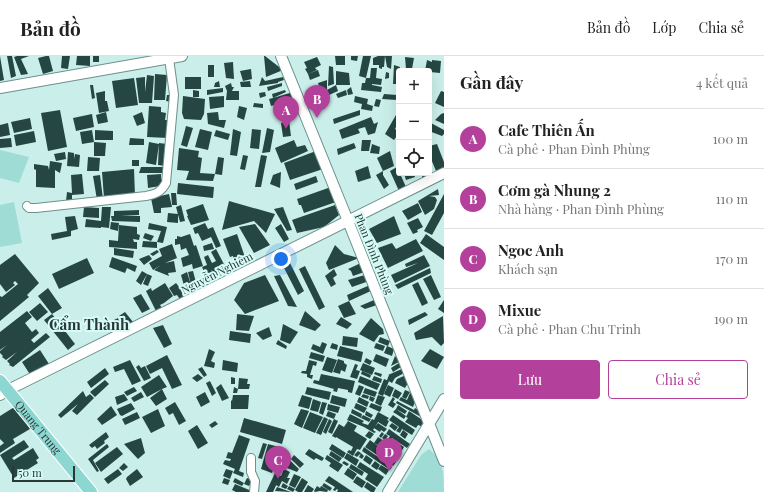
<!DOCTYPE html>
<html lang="vi">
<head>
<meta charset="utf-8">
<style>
	:root { --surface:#fff; --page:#f2f2f2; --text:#222; --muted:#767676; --line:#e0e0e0; --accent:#b3409a }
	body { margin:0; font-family:"Playfair Display",serif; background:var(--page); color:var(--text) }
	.controls { position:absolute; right:12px; top:12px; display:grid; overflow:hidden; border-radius:4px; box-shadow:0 4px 16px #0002 }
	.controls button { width:36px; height:36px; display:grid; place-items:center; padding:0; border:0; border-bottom:1px solid var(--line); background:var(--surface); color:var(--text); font:20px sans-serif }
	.scale { position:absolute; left:12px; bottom:10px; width:63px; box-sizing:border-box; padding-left:4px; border:2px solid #293836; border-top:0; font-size:11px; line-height:14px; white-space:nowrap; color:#293836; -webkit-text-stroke:3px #d7fcf8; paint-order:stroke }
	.you { position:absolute; left:281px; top:203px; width:14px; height:14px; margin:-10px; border:3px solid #fff; border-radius:50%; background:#1a73e8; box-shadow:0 0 0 6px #1a73e833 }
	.badge { display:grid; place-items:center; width:26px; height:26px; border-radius:50%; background:var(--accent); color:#fff; font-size:13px; font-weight:700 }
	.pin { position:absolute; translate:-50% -33px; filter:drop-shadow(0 1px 2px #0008) }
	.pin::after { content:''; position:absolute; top:21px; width:14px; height:12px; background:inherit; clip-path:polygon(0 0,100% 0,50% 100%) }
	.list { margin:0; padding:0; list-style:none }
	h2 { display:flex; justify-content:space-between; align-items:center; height:52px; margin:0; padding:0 16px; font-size:17px }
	h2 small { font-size:13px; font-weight:400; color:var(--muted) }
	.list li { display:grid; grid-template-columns:26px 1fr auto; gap:12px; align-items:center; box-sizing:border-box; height:60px; padding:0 16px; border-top:1px solid var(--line) }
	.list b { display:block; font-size:15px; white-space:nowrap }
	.list p { margin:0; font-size:13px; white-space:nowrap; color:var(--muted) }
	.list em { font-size:13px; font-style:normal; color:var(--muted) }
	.actions { display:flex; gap:8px; padding:12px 16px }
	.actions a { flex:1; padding:9px 0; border:1px solid var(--accent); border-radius:4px; text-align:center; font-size:14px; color:var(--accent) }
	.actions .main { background:var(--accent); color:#fff }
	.icon { flex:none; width:22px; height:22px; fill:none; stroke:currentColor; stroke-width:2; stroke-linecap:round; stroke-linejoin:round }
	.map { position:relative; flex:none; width:444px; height:436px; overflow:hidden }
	header { display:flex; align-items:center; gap:24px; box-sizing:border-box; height:56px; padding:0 20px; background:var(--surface); border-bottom:1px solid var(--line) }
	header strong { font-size:19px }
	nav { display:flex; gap:22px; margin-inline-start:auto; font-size:14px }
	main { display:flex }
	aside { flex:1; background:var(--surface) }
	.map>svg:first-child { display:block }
</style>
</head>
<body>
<header>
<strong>Bản đồ</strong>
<nav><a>Bản đồ</a><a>Lớp</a><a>Chia sẻ</a></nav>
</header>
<main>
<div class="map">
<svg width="444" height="436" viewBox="0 0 444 436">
	<rect width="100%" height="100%" fill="#caefea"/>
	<path fill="#9edcd5" d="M0,94L29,101L19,127L0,122Z
		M14,146L22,187L0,191V149Z
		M429,393C444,406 444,417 444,436H398L421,399Z"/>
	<path fill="#264643" d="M0,0L4,24L0,25Z
		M7,0H12L16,20L11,22Z
		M17,0H29L21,3L28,18L21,19L14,1Z
		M46,0H49L53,15L43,18L38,2Z
		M62,0H70L68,13L61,12Z
		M77,0H90V10L76,9Z
		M93,0H99V6H93Z
		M264,0H265L283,14L266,21Z
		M335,0H345V9H336Z
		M351,0H358L357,5L351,4Z
		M363,0H371L366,22L359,20Z
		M378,0H385L384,11H382V13L379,12V9H373V2Z
		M385,0H392L391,13L387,11Z
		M317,1L321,9L315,12L317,14L308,18L305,13L307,12L304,6Z
		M405,1L414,2L412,13H406Z
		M427,4L432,6V4L441,5L440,17L430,16L429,19V15H425Z
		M233,6L234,23L226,22L224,7Z
		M208,9H214V21H208Z
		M394,9L400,11L398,28H393Z
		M329,10L333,11L334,28L328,30Z
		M371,12H377L376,22L382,23L381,29L372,28V29L382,31L381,36L361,34L362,27H365L366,22H370Z
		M251,13L252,23L243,25L240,15Z
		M318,14L320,20L310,24L308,18Z
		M336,15L349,17L350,29H336Z
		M386,16L389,17V22L385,23Z
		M155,18L167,19L165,44H154Z
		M147,19L154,20L152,47H139L136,22L145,21V36Z
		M185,21H201V33H185Z
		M262,21L265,25L283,21L284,24L278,26V27L259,30Z
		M134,22L138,49L116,52L112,25Z
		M327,24V34L336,29L338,35L320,43L318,38L326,34L321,36L318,27Z
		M219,25L220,31H214L215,27Z
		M250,25L251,31H241L240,26Z
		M231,27L232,31H234L232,35H239V44H226L227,35L225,30Z
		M282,27V30L268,35L267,31Z
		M90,29H93L95,42L92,43Z
		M351,31L353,38L348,39L347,34Z
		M223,32V36L207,39V34Z
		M193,34L199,35V41H193Z
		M285,34L286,36L273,42L293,36L295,43L271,50L269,43L273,42L272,38Z
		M346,34L347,39L338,42L336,38Z
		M105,35V45H107L109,55L99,57L96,37Z
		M441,35L444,36V51L435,47Z
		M265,36L266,40L260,42L259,37Z
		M384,38L397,39V44L382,43Z
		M167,39H172L171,46L166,45Z
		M183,40L205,43L204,58L201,64L184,63L182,57Z
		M224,40V51L210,53L209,41Z
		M355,40L368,43L367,48L373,50L372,55L361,53L362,48L354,46Z
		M376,43L381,44L379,51L374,50Z
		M324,46L325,52L322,53L321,47Z
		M254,47L263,48V52L253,51Z
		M149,50L161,51V56L166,57L165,64H169L168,82L147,81Z
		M239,50L247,52L244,64L237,61Z
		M60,54L67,91L48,95L41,57Z
		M360,54V59L334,68L333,63Z
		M106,56L108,66L98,68L96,59Z
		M142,56L145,67L137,70L133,60Z
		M218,56L219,64H226L224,72L208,68L207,57Z
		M444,57V68L435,64L441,58Z
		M92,58L94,71L76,75L73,62Z
		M396,59L399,61V65L395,73L399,75V77L394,84L385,78Z
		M371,61L374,68L378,66L375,77L368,79L365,71L358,73L360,77L342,83L339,74Z
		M30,62L32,73L14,77L11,66Z
		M289,65L291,80L283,81L281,67Z
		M429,66L444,74V78L442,80L429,75Z
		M8,67L10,79L0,81V69Z
		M186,70L193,72L187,91L181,89Z
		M267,72L274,74L270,96L262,97Z
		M200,73L212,76L208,94L195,91Z
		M233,73L241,76L237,100L230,99Z
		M252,73L261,74L259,93L250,92Z
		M92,74L94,86L82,88L80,76Z
		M95,74L113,75V84H95Z
		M216,74L230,78L228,84L214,80Z
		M34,75L36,86L16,90L14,79Z
		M11,82L12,91L0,92V83Z
		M130,82L144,83V89H129Z
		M294,84L297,91L305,89L308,95L281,107L275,92Z
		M362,84H371L369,95H361Z
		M94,86L106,87L105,100H94Z
		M149,86L159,88L156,109L146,107Z
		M159,87L167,88L165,110L158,109Z
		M354,87L356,92L338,99L337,93Z
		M372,88L380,91L379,98L370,97Z
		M437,88L444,106V112L436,115L429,98V90Z
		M179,92L199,95L198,101L202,102L200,117L215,118L213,125L186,124L189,115L177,114Z
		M316,95L323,113L290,124L284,107Z
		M390,95L394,110L383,115L377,102Z
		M65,96L66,103L56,105L54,98Z
		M68,96L74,97V103L75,98L80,99L79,111L67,110Z
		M243,99L248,100L245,114L240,113Z
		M261,99L267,100L261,131H255Z
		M88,101L100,102L99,115H87Z
		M218,101L224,102L222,119L215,118Z
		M132,104H139V110H132Z
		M50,105L62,107L60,117L55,114V132L36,131V114L34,113V108L48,110L49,114Z
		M368,110L371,122L358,126L355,115Z
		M141,111H166V117H139Z
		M397,111L406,131L399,135L390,115Z
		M134,113L135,140L104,142L102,116Z
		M383,115V119L389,129L384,133L376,119Z
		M281,116L280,132L270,128L273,119Z
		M404,117H414L415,121L406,124Z
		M421,117H430L431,120L423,123Z
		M82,118L84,138L72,139V145H66L67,136L72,137L71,119Z
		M161,118V123L164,124L160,130L148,132L147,119Z
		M100,119L103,143L97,144L93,120Z
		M316,120L318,126L296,134L294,128Z
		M178,127L214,131L213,142L177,138Z
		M331,131L336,146L304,157L301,149H299L297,143Z
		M438,133L439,139L429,140L435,141L437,144L434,153L425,159L418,145Z
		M171,137H176L177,149H172Z
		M169,138L172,151L161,152V157H154L151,142Z
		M444,138V157L432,179L424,175Z
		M229,145L275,158L266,177L254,165L222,174Z
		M418,147L422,156L408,164L402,155Z
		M203,148L209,164L191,169L187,160H188L186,154Z
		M181,149L185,165L180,166L176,151Z
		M335,149L339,159L324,171L297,177L292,164Z
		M84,151L99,152V162L83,161Z
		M102,151H111L109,172L101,171V172L85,171L86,163L101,165Z
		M283,151L292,174L287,175L274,153Z
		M139,154V159L121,160H140V166L112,165L111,160H114V155Z
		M168,157L178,158V167L167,166Z
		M75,160L78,173L71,175V180L52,184L51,178L67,175L65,161Z
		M394,160L401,178L377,187L369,173Z
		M418,162L423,171L417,174L418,176L413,178L407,167Z
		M111,166L119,167L118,175L110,173Z
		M149,167L167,171L163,187L157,186V192L142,191L143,185L157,186L161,175L148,173Z
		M205,167L208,173L213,171L221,190L216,192L211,181L202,185L198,177L195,178L193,172Z
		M255,168L270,189L254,197L239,171Z
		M281,168L289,183L284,186L275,172Z
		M119,169L137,171V178L140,179L139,184L133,183L134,186H137V193L109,191V184L118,185Z
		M145,177L154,180L151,185L143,182Z
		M190,178L194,190L196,189L203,210L193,213L192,208L183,211L181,202L189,199L186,192L181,194L180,188L175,189V183H177V180L181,181Z
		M237,178L247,207L236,210L233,200L230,201L223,183Z
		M426,178L444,191V204L420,187Z
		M416,183L423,195L388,212L378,192L392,187L396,193Z
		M212,187L214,193L204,195L203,190Z
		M172,188L177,202L165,207L174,205L176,216L168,217L169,220L154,214L161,209L153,214L149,207L162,200L159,193Z
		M335,189L344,198L359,202L329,214L326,207Z
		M114,192L134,195L133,202L114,199Z
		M216,193L226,212L221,215L223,218L217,222L211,213L214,219L207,222L202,211L207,209L204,201L208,199L212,207L216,205L211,196Z
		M157,194L159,196L153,200L150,198Z
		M15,198L39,227L27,239L29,241L0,265V240L2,241L18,228L15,225L13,227L15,229L6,236L0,228V209Z
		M149,199L152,203L144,209L139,203Z
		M424,199L430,210L395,227L391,219L418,207L406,211L405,208Z
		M112,201L137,210L135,216L127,212L125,217L109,211Z
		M87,202L94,217L59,233L52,218Z
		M363,206L367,215L353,220L351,215L348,213Z
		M290,207L304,235L298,239L283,210Z
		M305,210L325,251L319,254L299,213Z
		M430,212L431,217L398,233L395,229Z
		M334,213L337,219L333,222L336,228L331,231L325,220Z
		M142,215L147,218L141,229L136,225Z
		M193,215L198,234L193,235L192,231L185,233L181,219L187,216L191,229L188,216Z
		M147,218L152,220L148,230L143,228Z
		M368,218L369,225L352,231L348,224Z
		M265,219L279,245L245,258L234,244L244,227Z
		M280,219L297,251L288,250L274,220Z
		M431,219L441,241L434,244L423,223Z
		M418,226L428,247L422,250L412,229Z
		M165,227L173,240L164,247L160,240L164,247L160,249L162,252L156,255L146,235L151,232L152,235Z
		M176,227L187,241L181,245L177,239L174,240L169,232Z
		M370,229L373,234L349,245L347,239Z
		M48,232L62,252L52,258L38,240Z
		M141,238L150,253L142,257L133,242Z
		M374,244L377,249L365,253L360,250Z
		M444,244V257L438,253Z
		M349,245L356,258L344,262L338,250Z
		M40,247L48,256L37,265L29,256Z
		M27,255L32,261L25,267L32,276L36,273L39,277L31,284L34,287L46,277L50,281L13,311L9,309L10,308L7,305L17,296L6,304L2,301L3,300L0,297V295L7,289L0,294V276Z
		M305,255L321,269L315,275L299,269Z
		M125,256L133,266L127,270L119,260Z
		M425,256L428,259L409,269L408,264Z
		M52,258L75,288L68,294L44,264Z
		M237,258L254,260L249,275L236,274Z
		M443,260L444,287L441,290L432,281L416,284L414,277Z
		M341,261L352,268L347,273L336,268Z
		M118,262L123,271L111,277L106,268Z
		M371,262L383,273L384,278L379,279L374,286L359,278Z
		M283,268L298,276L290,288L280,284Z
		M163,269L172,288L164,292L153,272Z
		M269,271L272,280L263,284L256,277Z
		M230,275L251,278L250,287L229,284Z
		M343,280L358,282L357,291L342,289Z
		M380,281L390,285L388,290L378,286Z
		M278,284L287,290L286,293L276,288Z
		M322,286L327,288L323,298L311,293L313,288L320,291Z
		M332,287L338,289L337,294L330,292Z
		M376,287L385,290L383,295L374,292Z
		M340,290L363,296L361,306L337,300Z
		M387,290L394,293L392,300L384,297Z
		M209,293L215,296L211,305L215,307L214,312L204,310Z
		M430,293L444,301L437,313L421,305Z
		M40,294L49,308L31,320L22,306Z
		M311,296L325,300L323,306L309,302Z
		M376,298L389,303L386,311L373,305Z
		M167,299L182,329L172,333L162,312L150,318L146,310Z
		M395,300L398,303L399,306L391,310Z
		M327,301L337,304L332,317L322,314Z
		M366,302L372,305L370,309L364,306Z
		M338,303L344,305V307L347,309L345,316L341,314L340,318L333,316Z
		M130,304L141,325L132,329L124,313L115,316L113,311Z
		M223,304L238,307L237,316L222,314Z
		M309,304L317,306L316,310L313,309L310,319H313L312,323L307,321V318L301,317L302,315H306Z
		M363,307L375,312L372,319L360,314Z
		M399,307L401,311L393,316L391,312Z
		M355,308L358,309L356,314L360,315L357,323L350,321Z
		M139,309L141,312L145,310L151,322L144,325L136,311Z
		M202,311L207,319L204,321L198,313Z
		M105,312L109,318L91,332L87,326Z
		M404,312L406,316L395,322L392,327L387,324L389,319H388Z
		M362,315L371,319L370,322L361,318Z
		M375,316L382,318L381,321L374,318Z
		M198,318L203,322L197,326L192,322Z
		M321,318L355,325L352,337L348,336V334L338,332L337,336L333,335L334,333L313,327L314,324L319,325Z
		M159,319L167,331L162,333L167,343L156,350L150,342L162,333L147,341L141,331Z
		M406,319L409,325L405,332L395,327L397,323Z
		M360,320L380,328L377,334L358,326Z
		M374,320L382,323L381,327L372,324Z
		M231,321L235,322V328H231Z
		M239,322L248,323L247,328H250L249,333H238Z
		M384,323L389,325L383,340L378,338Z
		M105,324L109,328L95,341L90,336Z
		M210,325L216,337L212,340L206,327Z
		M221,328L229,342L222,345L216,332Z
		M359,329L364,331L360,340L355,338Z
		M388,329L394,332L390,341L384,338Z
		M134,331L137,335L127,340L124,336Z
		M234,331L238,333L237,337H233Z
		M307,331L331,336L329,344L305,338Z
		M365,332L377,336L375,341L363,337Z
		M395,333L402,337L398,343L392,340Z
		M405,334L410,336L406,343L402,341Z
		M83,335L86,341L90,338L94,342L77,359L72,355L78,348L61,362L58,359Z
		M141,336L144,341L134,346L131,342Z
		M205,336L210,346L201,351L196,341Z
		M410,337L416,340L414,345L415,346L413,351L399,344L401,341L407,344Z
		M124,338L128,344L117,349L115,341Z
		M363,338L369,340L368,343L361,341Z
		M233,339H249L248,353H231V344L232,345Z
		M302,339L312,342L309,353L298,350Z
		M332,339L347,343L345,351L330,347Z
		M378,339L385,341L381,350L375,347Z
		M370,340L375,342L373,346L369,344Z
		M359,341L369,346L367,351L357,346Z
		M393,341L395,343L393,346L396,348L393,352L388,349Z
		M313,343L321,346L318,356L310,354Z
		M397,345L414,354L415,352L423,357L421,361L396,347Z
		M175,346L186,365L179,369L173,357L169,359L165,352Z
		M322,346L327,347L323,359L319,357Z
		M131,347L135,353L122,360L120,359L117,353Z
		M356,347L367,352L364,357L354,352Z
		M371,347L382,351L380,356L369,351Z
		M328,348L340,351L338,357L327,354Z
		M398,349L407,355L405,358L396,353Z
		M16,350L30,373L13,383L15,387L0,397V390L4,387L0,383V360Z
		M111,350L117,359L102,369L97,363Z
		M158,353L165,370L151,377L142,361Z
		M301,353L309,355L302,372L294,368Z
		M352,353L362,358L361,362L351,357Z
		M396,353L406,360L404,363L393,356Z
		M328,355L336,358L334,363L326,360Z
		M366,355L373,359L371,362L365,359Z
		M409,355L424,365L421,370L418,369L416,372L405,366L408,362L406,361Z
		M137,356L140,362L125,369L122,363Z
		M310,356L323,361L315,377L303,372Z
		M378,356L389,362L387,364L389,365L386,371L378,366L373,374L376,376L374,377L364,371L347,364L350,358L364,365L362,367L368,369L372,363L374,364Z
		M363,359L371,363L369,366L361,362Z
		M393,359L415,374L412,379L402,373L400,377L396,375L399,371L389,364Z
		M324,361L328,363L321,379L316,377Z
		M244,362L286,374L282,388L240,376Z
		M329,363L332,365L326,378L323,376Z
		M334,363L338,365L332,378L328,376Z
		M215,365L218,368L212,372L209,369Z
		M348,365L357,370L354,375L367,383L360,394L357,393L353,400L347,396L349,394L351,395L353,391L336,381V382L332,380L339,368L344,371Z
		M378,367L387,373L384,376L381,374L380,376L374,372Z
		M392,367L398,371L395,375L389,370Z
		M197,369L208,387L198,393L188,375Z
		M389,373L410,388L407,392L392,382L390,385L388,383L390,380L386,378Z
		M403,374L408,378L405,383L400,379Z
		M369,375L374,378L370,383L365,380Z
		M106,376L109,381L104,385L105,387L97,393L95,390L92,392L89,389Z
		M382,376L384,378L381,382L379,380Z
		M385,378L388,380L385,384L382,382Z
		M239,379L250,383L239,415L244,417L243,421L233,417L235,413L223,408L225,404L230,405L231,403L226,402L228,396L232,397Z
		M378,381L384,385L381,391L374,387Z
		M141,382L145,397L138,403L124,388Z
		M392,383L404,391L401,396L386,386L387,384L390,386Z
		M24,384L29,391L12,402L14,404L33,392L39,402L36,404L38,407L14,422L0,399Z
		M370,384L378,390L376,393L379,395L377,399L365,391Z
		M263,387L267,388L262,403L258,402Z
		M386,387L401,396L398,400L383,391Z
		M107,388L109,391L93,404L99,415L97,416L88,403Z
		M268,388L279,391L272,417L261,413Z
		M332,388L346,397L343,402L329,393Z
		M117,391L123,398L101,416L95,407Z
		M364,391L392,411L390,414L362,395Z
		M383,392L398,401L396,405L381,395Z
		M309,393L324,402L322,405L316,402L314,404L305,398Z
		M331,395L342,402L339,406L329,399Z
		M358,395L361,397L357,401L354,399Z
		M281,396L299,413L297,416L282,410L281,412L277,411Z
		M380,396L396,406L393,410L378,400Z
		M347,397L359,404L356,410L344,402Z
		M361,397L364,400L362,403L359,401Z
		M294,399L304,408L300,412L291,403Z
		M327,399L343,409L338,416L329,410L331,407L325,403Z
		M366,399L373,404L370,409L363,404Z
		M344,405L349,408L347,410L342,407Z
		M375,405L380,409L377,414L371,410Z
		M360,406L384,421L377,431L365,423L368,418L357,411Z
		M124,407L128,411L123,415L119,412Z
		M351,408L364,416L362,420L349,412Z
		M381,409L389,414L386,419L378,413Z
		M348,412L357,418L353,424L344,418Z
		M118,413L122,418L108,428L104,423Z
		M137,413L143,421L130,430L126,423L127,421Z
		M226,413L233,415L230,423L223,420Z
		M284,413L290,416L287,422H290L287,428L282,425L279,431L276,429L279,423L273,436H266L275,417L281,420Z
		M294,418L301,421L295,432L289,429Z
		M329,420L353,436H337L338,434L337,433L335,435L333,434L335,431L325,425Z
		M357,420L366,426L362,432L353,426Z
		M224,422L230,424L228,429L222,427Z
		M235,422L244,427L242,430L233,426Z
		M247,422L252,424L249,430L244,428Z
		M302,422L308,426L302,436H298L295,434Z
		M367,426L376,432L374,436H371L364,431Z
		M283,427L288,430L286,433L281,431Z
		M324,427L332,432L330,435L322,430Z
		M235,428L254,436H236L232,434Z
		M308,429L314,433L312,436H304Z
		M289,430L295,433L293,436L287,433Z
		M317,430L320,432L321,430L328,434L327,436L320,435L315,436L314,435Z
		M277,431L291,436H290L275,435Z"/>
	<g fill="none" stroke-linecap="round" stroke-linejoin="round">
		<defs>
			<path id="minor" d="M27,150L29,152H36L146,140C156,138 161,136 166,127L174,39L169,2
				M251,402V416L255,425L254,436"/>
			<path id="tertiary" d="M281,0L348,165L444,405
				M0,32L182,0
				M0,339L8,334L444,117
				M388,436L444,343"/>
			<g id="primary">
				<path id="s1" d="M0,325L91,436"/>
			</g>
		</defs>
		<use href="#minor" stroke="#6d908c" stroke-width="10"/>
		<use href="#tertiary" stroke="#6d908c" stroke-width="12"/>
		<use href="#primary" stroke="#fff" stroke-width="14"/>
		<use href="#minor" stroke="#fff" stroke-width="8"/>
		<use href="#tertiary" stroke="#fff" stroke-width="10"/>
		<use href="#primary" stroke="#8cd7d1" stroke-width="12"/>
	</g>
	<g text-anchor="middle" stroke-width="4" stroke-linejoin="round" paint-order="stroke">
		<g font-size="11" fill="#293836" stroke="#d7fcf8">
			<text transform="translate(374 198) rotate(68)" y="4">Phan Đình Phùng</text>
			<text transform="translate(217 217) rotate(-27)" y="4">Nguyễn Nghiêm</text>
			<text dy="4" stroke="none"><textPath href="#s1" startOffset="60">Quang Trung</textPath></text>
		</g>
		<g font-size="15" font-weight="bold" fill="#293836" stroke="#d7fcf8">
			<text x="89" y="274">Cẩm Thành</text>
		</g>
	</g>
</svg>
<div class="controls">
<button>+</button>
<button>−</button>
<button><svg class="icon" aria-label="locate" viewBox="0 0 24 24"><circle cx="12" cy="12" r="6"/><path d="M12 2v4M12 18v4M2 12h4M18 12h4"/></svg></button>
</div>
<div class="scale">50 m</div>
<div class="you"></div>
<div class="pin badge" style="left:286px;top:73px">A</div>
<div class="pin badge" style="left:317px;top:62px">B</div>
<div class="pin badge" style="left:278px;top:423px">C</div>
<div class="pin badge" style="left:389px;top:415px">D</div>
</div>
<aside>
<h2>Gần đây<small>4 kết quả</small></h2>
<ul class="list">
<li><span class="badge">A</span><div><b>Cafe Thiên Ấn</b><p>Cà phê · Phan Đình Phùng</p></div><em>100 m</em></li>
<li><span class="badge">B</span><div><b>Cơm gà Nhung 2</b><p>Nhà hàng · Phan Đình Phùng</p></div><em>110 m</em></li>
<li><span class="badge">C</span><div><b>Ngoc Anh</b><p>Khách sạn</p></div><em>170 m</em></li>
<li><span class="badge">D</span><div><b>Mixue</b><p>Cà phê · Phan Chu Trinh</p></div><em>190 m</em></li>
</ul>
<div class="actions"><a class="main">Lưu</a><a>Chia sẻ</a></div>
</aside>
</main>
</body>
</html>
